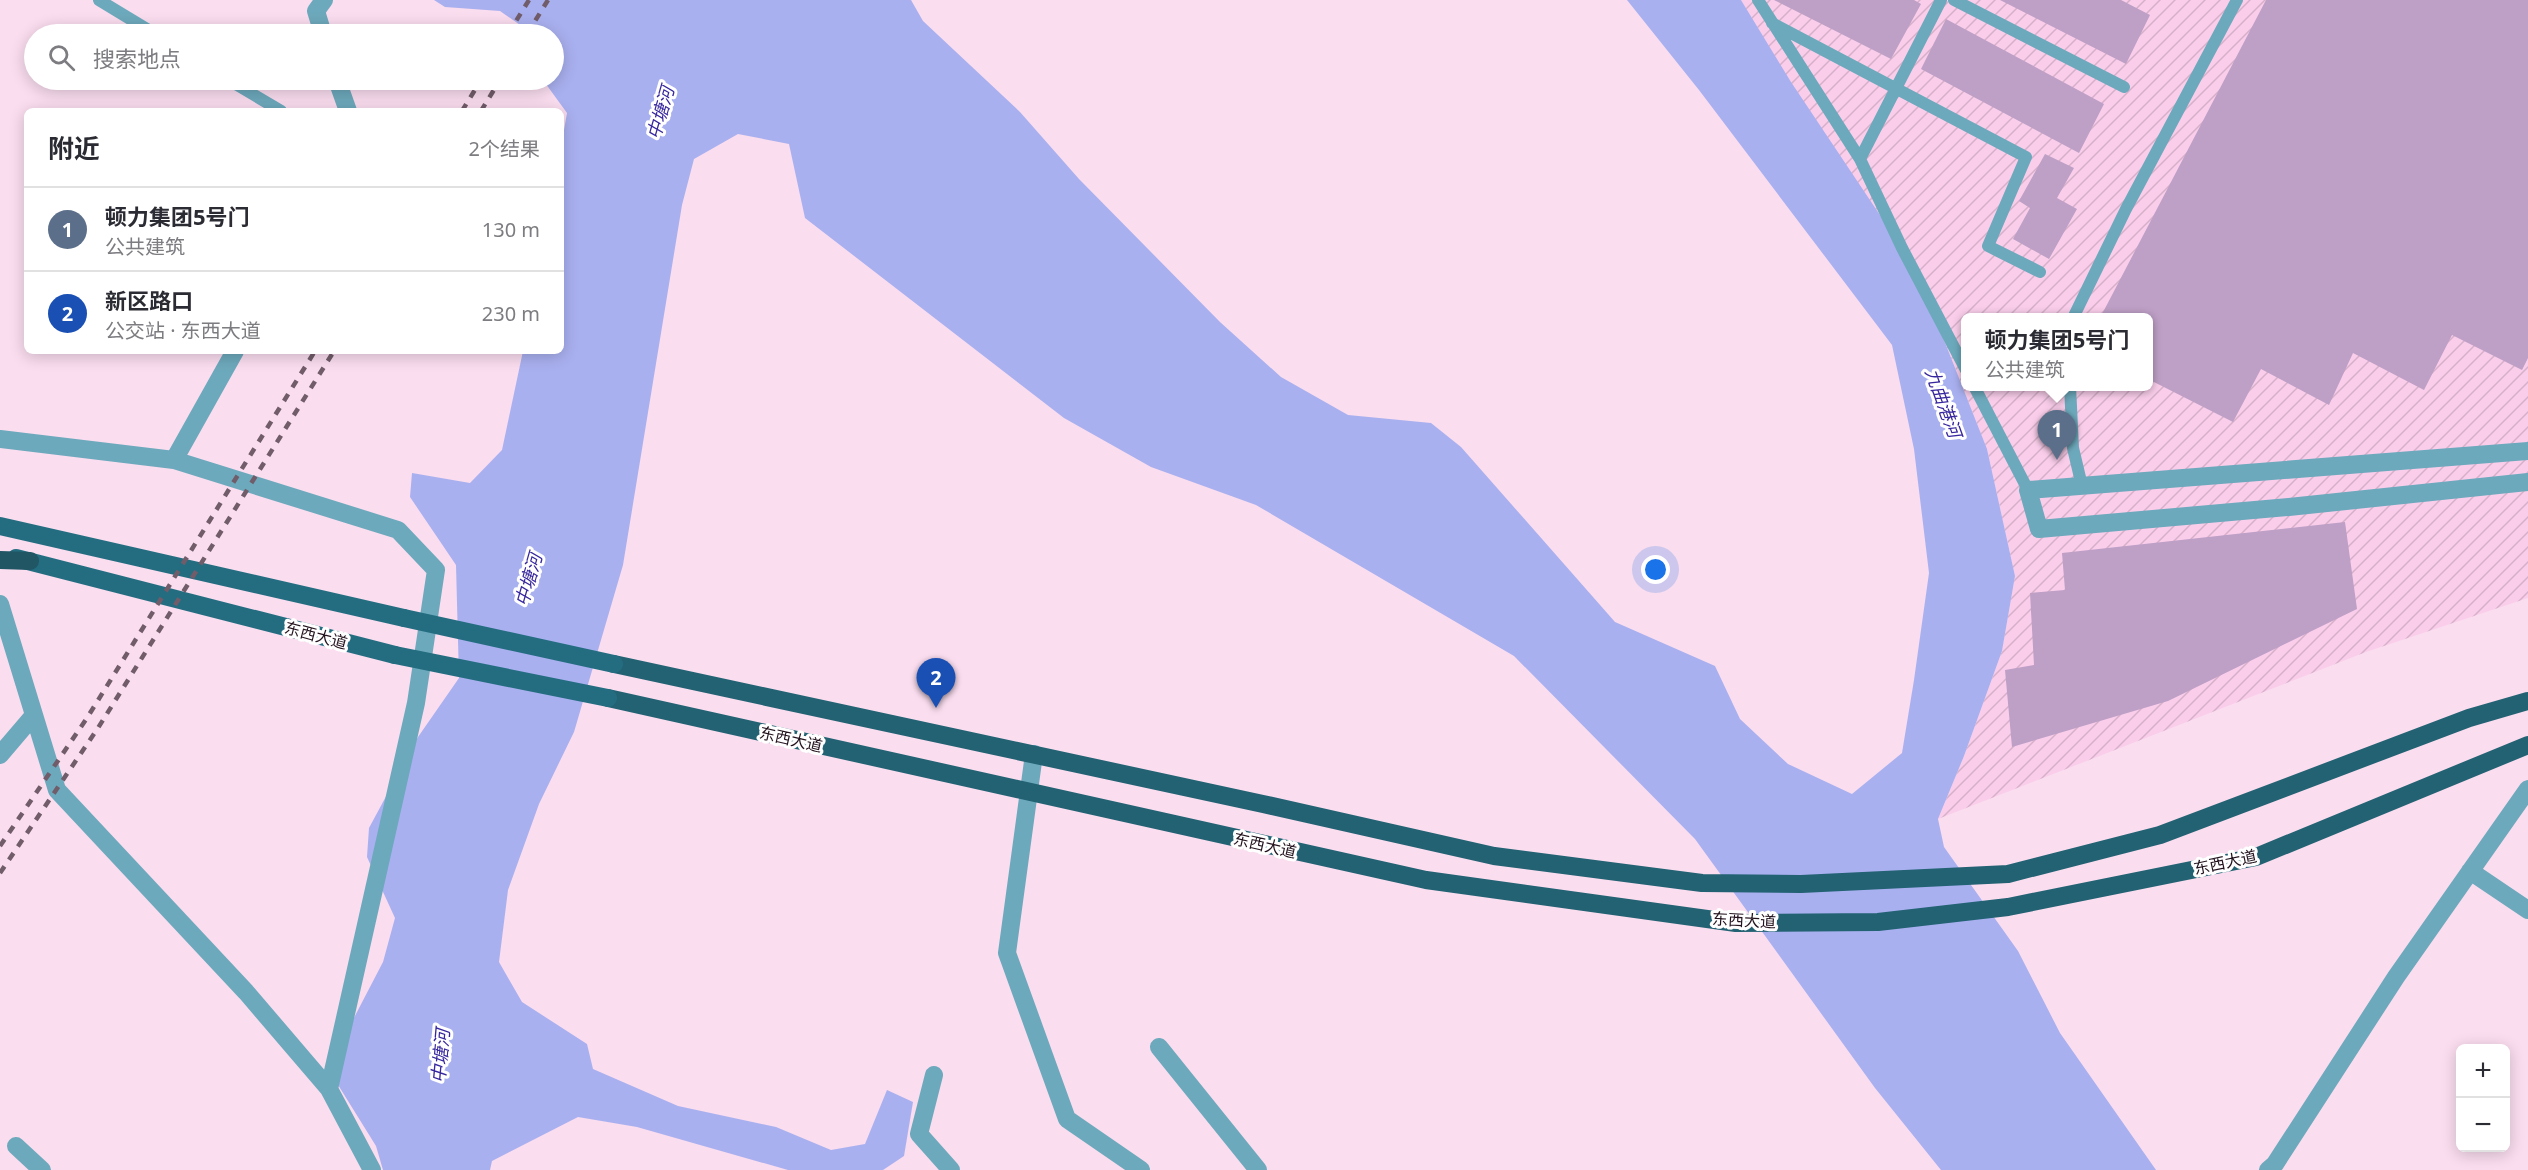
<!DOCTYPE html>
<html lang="zh">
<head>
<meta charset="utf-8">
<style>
	:root { --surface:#fff; --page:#f2f2f3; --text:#2b2b33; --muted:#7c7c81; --line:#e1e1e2; --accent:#1a73e8 }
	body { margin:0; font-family:"Noto Sans","Noto Sans SC",sans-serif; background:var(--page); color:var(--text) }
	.controls { position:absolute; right:18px; bottom:18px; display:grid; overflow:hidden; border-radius:9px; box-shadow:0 3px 15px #0003 }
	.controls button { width:54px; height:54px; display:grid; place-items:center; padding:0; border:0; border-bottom:2px solid var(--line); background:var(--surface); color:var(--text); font:30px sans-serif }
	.you { position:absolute; left:1656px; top:570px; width:21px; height:21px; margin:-15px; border:4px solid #fff; border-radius:50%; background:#1a73e8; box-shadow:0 0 0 9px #1a73e833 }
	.badge { display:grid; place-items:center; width:39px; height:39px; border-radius:50%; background:var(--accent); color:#fff; font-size:20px; font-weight:700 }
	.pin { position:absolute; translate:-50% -50px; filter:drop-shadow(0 2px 3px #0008) }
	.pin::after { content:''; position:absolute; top:32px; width:21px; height:18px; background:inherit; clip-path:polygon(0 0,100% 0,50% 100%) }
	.popup { position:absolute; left:1961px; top:313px; width:192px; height:78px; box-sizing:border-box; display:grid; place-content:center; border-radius:9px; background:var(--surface); filter:drop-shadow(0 2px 4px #0005); font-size:20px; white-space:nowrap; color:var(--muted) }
	.popup b { font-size:22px; color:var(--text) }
	.popup::after { content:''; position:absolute; left:50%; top:100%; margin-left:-12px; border:12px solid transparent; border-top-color:var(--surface) }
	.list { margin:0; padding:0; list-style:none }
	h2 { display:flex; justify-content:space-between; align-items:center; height:78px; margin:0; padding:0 24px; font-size:26px }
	h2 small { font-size:20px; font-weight:400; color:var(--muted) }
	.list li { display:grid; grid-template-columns:39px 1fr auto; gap:18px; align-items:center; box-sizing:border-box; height:84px; padding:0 24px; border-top:2px solid var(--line) }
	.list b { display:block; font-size:22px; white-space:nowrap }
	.list p { margin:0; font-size:20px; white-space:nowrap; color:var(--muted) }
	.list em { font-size:20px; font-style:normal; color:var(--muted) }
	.icon { flex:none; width:33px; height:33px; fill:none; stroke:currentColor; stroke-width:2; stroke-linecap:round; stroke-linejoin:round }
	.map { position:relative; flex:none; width:2528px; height:1170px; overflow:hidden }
	.search { position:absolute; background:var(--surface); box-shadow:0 3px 15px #0003; left:24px; top:24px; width:540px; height:66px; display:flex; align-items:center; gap:15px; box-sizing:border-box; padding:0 21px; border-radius:33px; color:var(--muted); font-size:22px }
	.panel { position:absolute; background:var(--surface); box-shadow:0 3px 15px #0003; left:24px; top:108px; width:540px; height:246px; border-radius:9px }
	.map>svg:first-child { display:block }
</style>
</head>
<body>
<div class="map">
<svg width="2528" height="1170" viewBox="0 0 2528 1170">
	<defs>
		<pattern id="industrial-furrows" width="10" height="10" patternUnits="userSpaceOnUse" patternTransform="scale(1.5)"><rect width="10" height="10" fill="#faceeb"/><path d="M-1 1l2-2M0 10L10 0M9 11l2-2" fill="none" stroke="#d6b0c9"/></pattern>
	</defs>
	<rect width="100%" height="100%" fill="#faddef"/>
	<path fill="url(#industrial-furrows)" fill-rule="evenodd" d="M1741,0H2528V598L2366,652L1938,819L1964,756L2002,651L2015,576L1987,449L1946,345ZM1966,318H2148V386H1966Z"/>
	<path fill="#a9b0ef" d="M434,0H911L923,21L1020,112L1079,179L1220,322L1281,377L1348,415L1431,423L1461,447L1615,622L1715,666L1740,719L1788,764L1852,794L1902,753L1914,680L1929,573L1914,449L1892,345L1699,90L1627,0H1741L1791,82L1902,248L1946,345L1987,449L2015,576L2002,651L1964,756L1938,819L1944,847L2018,951L2060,1033L2156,1170H1941L1875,1088L1695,839L1514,656L1256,505L1151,467L1064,418L805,218L789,144L738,134L694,159L682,205L623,565L574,732L539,804L508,890L499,962L522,1002L587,1044L593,1069L678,1106L776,1127L831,1150L865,1144L887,1090L913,1102L904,1156L883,1170H788L637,1127L578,1117L492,1161L490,1170H383L376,1146L335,1080L344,1037L383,962L395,918L367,857L369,828L418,737L459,678L456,565L410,497L412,473L470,483L502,450L523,351H561V147L567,113L543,80H554V34H533L500,11L445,7Z"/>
	<path fill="#be9fc6" d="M1774,0H1914L1921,4L1891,59Z
		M2000,0H2121L2150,15L2126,64Z
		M2266,0H2528V358L2522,370L2452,335L2424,390L2353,353L2329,405L2261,369L2233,422L2148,379V318H2100Z
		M1946,19L2104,104L2079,153L1921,69Z
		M2045,154L2074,168L2057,198L2077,209L2049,259L2013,239L2030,208L2019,201Z
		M2345,522L2357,609L2168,701L2012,747L2005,670L2034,665L2030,593L2065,590L2062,553Z"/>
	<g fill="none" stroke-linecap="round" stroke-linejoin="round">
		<path stroke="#6da9bc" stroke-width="12" d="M99,0L155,34
			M1758,0L1860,159
			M1941,0L1860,159L1902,248L1966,370
			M1954,0L2124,87
			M1772,23L2026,157L1988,246L2040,272
			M229,80L281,111
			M2073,318L2126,209L2237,0
			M1974,386L2028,490
			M2070,386L2073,448L2082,486"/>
		<path stroke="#6da9bc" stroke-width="18" d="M323,34L316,11L324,0
			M337,80L348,111
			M0,439L174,460L398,530L436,570L416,703L329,1089
			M2528,451L2028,490L2039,529L2289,507L2528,482
			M174,460L235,351
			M0,604L57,790L246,992L329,1089L372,1170
			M0,755L34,715
			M2470,871L2528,910
			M1159,1047L1258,1170
			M934,1075L919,1134L951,1170
			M16,1146L42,1170
			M2268,1170L2275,1164L2396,977L2528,789"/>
		<path stroke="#6da9bc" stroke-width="18" d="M1034,754L1007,953L1067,1119L1141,1170"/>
		<path stroke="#246d81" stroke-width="18" d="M0,526L404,618
			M16,558L395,655"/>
		<path stroke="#226273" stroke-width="18" d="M614,664L1263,804L1494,856L1702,883L1801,884L2008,874L2160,835L2469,718L2528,701
			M608,698L1426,880L1736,923L1878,922L2008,907L2256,857L2528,745"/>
		<path stroke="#215665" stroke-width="18" d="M0,560L30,561"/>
		<path stroke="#715c6a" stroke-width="4.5" stroke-dasharray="8 8" stroke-linecap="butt" d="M508,34L529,0
			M527,34L548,0
			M462,111L481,80
			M481,111L500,80
			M0,846L87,718L315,351
			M0,873L98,728L334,351"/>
		<path stroke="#246d81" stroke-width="18" d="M404,618L614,664
			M395,655L608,698"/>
	</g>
	<g text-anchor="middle" stroke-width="6" stroke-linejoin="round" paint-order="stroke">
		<g font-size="16" fill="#22121d" stroke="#fff">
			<text transform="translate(316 635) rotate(15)" y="6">东西大道</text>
			<text transform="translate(791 739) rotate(13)" y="6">东西大道</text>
			<text transform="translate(1265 845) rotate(13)" y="6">东西大道</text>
			<text transform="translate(2225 862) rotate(-12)" y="6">东西大道</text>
			<text transform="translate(1744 920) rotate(3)" y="6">东西大道</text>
		</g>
		<g font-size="18" font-style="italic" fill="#37279e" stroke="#fff">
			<text transform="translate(661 113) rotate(-74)" y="6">中塘河</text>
			<text transform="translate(1943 403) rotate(70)" y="6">九曲港河</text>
			<text transform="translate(529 580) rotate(-74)" y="6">中塘河</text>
			<text transform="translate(441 1056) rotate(-85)" y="6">中塘河</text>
		</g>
	</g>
</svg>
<div class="controls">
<button>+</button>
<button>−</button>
</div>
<div class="you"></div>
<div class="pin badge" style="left:2057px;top:460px;background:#5c6f8a">1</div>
<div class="popup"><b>顿力集团5号门</b>公共建筑</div>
<div class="pin badge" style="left:936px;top:708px;background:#1a4fb4">2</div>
<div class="search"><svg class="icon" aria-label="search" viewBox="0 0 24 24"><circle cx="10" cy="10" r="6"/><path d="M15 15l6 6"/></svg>搜索地点</div>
<section class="panel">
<h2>附近<small>2个结果</small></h2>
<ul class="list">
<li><span class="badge" style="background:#5c6f8a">1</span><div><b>顿力集团5号门</b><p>公共建筑</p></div><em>130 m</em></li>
<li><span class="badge" style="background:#1a4fb4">2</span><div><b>新区路口</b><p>公交站 · 东西大道</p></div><em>230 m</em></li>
</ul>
</section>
</div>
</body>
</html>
